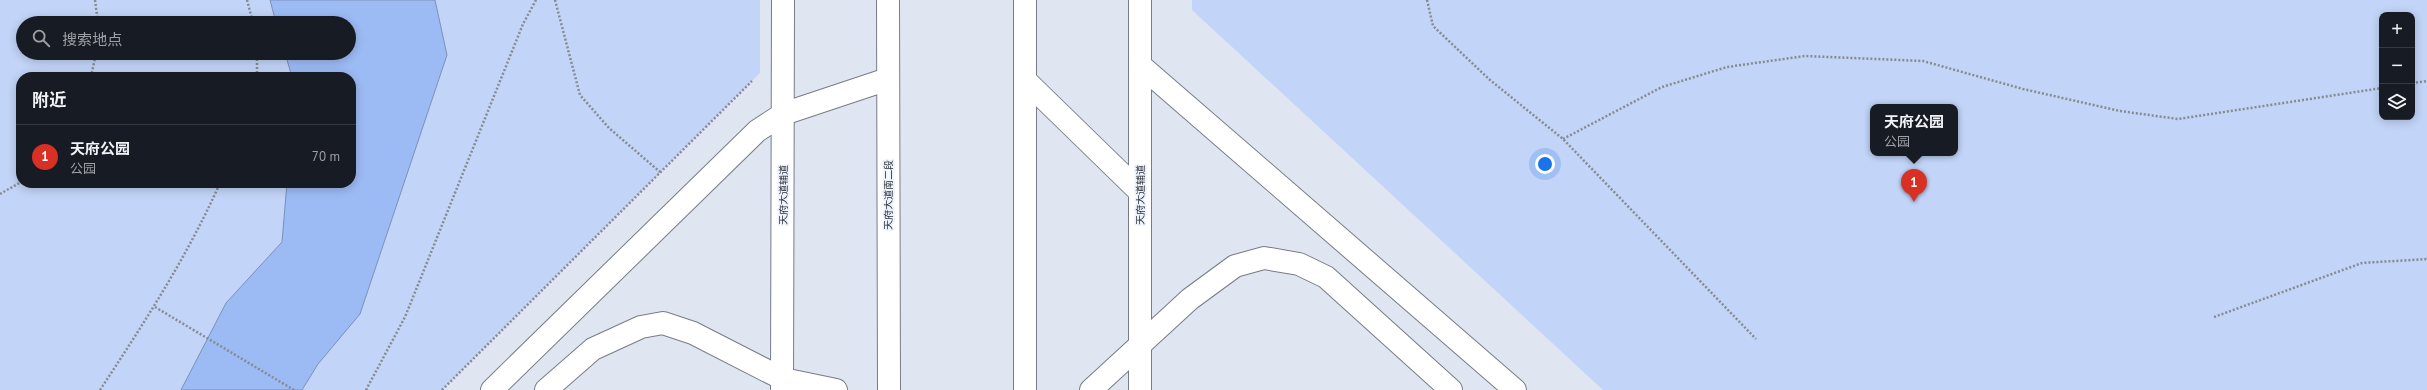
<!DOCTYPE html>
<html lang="zh">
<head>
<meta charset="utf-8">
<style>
	:root { --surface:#171b24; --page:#20242c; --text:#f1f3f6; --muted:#9ea1a6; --line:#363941; --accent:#d93025 }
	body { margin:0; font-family:"PT Sans","Noto Sans SC",sans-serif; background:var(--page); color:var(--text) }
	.controls { position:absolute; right:12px; top:12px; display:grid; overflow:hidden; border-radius:8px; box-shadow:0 2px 10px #0003 }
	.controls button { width:36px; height:36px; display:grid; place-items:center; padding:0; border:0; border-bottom:1px solid var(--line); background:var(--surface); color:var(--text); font:20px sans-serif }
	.you { position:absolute; left:1545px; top:164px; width:14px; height:14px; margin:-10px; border:3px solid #fff; border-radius:50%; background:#1a73e8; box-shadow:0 0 0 6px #1a73e833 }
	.badge { display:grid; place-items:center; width:26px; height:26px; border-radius:50%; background:var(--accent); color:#fff; font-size:13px; font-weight:700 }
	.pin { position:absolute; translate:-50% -33px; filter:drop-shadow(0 1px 2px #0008) }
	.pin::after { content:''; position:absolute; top:21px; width:14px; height:12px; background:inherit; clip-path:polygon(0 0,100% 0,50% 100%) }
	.popup { position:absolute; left:1870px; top:104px; width:88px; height:52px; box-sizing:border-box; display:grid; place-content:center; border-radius:8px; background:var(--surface); filter:drop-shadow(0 1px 3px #0005); font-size:13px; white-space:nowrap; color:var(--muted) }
	.popup b { font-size:15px; color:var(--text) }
	.popup::after { content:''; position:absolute; left:50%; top:100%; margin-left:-8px; border:8px solid transparent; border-top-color:var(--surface) }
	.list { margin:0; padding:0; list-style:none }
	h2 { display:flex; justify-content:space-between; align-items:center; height:52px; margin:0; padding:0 16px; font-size:17px }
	h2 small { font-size:13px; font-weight:400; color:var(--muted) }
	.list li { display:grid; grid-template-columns:26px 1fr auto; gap:12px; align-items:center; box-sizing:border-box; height:64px; padding:0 16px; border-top:1px solid var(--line) }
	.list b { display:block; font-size:15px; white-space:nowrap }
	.list p { margin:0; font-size:13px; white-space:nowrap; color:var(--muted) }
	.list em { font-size:13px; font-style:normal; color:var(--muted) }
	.icon { flex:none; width:22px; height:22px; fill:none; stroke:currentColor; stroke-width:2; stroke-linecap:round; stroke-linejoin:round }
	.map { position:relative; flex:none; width:2427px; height:390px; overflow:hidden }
	.search { position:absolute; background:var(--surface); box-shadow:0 2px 10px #0003; left:16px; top:16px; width:340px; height:44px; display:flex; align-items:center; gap:10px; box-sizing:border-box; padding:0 14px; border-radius:22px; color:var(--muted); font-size:15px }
	.panel { position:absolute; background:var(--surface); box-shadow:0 2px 10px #0003; left:16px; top:72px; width:340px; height:116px; border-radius:16px }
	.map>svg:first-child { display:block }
</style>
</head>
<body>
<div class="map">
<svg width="2427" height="390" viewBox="0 0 2427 390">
	<rect width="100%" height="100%" fill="#e0e6f1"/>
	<path fill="#c2d4f7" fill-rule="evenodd" d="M0,0H760V73L442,390H0ZM23,23H349V53H23ZM21,77H351V183H21Z
		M1192,0H2427V390H1603L1192,10ZM2382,15H2412V117H2382ZM1873,107H1955V153H1873Z"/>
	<path fill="#9cbaf4" stroke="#7b91ba" d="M270,0H435L447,55L360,314L318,364L302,390H181L226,303L282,242L287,183H351V77H292L285,53H349V23H276Z"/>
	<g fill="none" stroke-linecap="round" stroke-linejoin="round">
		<defs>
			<path id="minor" d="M1140,0V390
				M782,390L783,0"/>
			<path id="major" d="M1140,65L1515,390
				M492,390L757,131L783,114L888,79
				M546,390L593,349L641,327L663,323L693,333L783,379L836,390
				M1091,390L1190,299L1235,266L1264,258L1299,264L1326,277L1451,390"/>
			<path id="highway" d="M888,0L889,390
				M1025,0V390
				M1025,80L1140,192"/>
		</defs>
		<use href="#minor" stroke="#777c86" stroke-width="24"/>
		<use href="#major" stroke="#777c86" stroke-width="24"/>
		<use href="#highway" stroke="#777c86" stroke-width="24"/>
		<path stroke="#868a91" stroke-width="2.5" stroke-dasharray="2 2" stroke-linecap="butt" d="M95,0L98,23
			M247,0L253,23
			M555,0L580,95L609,128L660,172
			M1427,0L1433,26L1490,80L1563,139L1756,339
			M91,77L96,53
			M257,77V53
			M2412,83L2427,81
			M1563,139L1662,87L1727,67L1805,56L1923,61L2023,89L2120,111L2178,119L2382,88
			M0,194L21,182
			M155,307L294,390
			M2214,317L2362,263L2427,259
			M100,390C144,323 187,257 220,183
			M366,390L405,317L523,24L536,0
			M442,390L752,81"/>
		<use href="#minor" stroke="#fff" stroke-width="22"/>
		<use href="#major" stroke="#fff" stroke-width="22"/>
		<use href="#highway" stroke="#fff" stroke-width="22"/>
	</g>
	<g text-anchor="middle" stroke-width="3.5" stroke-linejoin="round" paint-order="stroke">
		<g font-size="10" fill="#2e3034" stroke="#edf3fe">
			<text transform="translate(783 195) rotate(-90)" y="4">天府大道辅道</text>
			<text transform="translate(888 195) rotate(-90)" y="4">天府大道南二段</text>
			<text transform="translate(1140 195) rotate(-90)" y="4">天府大道辅道</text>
		</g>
	</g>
</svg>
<div class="controls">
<button>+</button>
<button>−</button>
<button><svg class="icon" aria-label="layers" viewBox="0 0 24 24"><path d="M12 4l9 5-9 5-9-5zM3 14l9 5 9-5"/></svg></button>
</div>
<div class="you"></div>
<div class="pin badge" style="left:1914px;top:202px">1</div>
<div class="popup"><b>天府公园</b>公园</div>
<div class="search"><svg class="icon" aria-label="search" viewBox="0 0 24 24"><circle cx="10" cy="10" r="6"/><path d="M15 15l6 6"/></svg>搜索地点</div>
<section class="panel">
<h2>附近<small></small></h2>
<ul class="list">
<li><span class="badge">1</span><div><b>天府公园</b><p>公园</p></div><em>70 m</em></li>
</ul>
</section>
</div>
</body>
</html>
